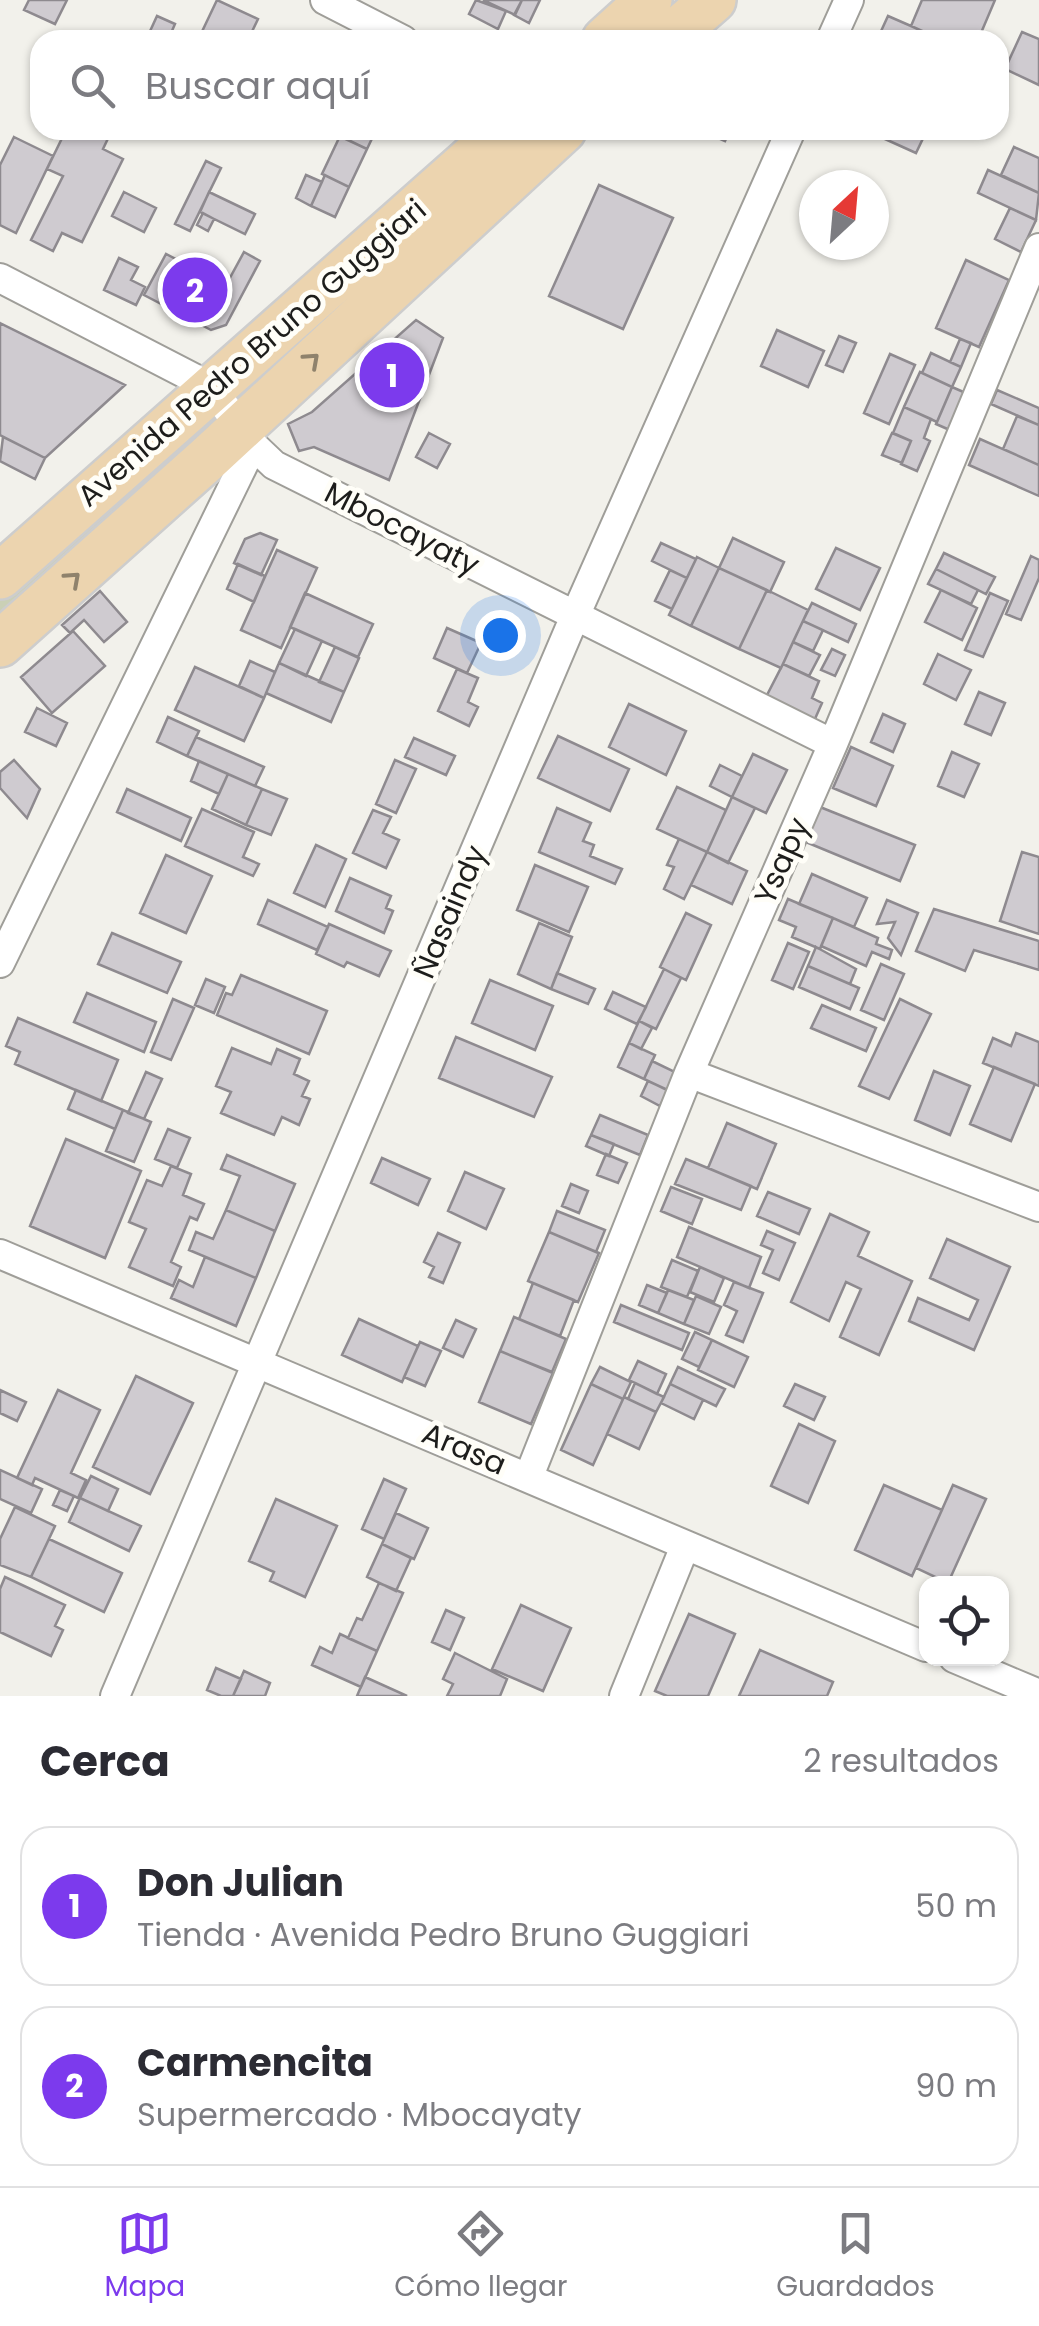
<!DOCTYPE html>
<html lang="es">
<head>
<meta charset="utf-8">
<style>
	:root { --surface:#fff; --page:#f2f2f3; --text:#2b2b33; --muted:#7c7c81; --line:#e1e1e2; --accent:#7c3aed }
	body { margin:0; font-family:Poppins,sans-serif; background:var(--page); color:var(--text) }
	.controls { position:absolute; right:30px; bottom:30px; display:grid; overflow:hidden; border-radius:20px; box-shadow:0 2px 8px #0004 }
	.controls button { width:90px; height:90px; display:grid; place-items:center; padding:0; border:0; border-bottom:2px solid var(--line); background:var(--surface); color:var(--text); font:50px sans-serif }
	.compass { position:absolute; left:799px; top:170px; width:90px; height:90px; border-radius:50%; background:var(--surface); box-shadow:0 2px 8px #0004; rotate:26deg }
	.you { position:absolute; left:500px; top:635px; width:35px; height:35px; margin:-25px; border:8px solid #fff; border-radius:50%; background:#1a73e8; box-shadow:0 0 0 15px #1a73e833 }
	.badge { display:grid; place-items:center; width:65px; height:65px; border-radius:50%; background:var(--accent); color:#fff; font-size:32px; font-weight:700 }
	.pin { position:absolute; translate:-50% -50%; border:5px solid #fff; box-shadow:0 2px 10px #0006 }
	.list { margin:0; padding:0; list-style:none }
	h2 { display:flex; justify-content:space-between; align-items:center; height:130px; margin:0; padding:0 40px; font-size:42px }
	h2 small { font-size:32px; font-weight:400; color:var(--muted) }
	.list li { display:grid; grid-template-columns:65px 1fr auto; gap:30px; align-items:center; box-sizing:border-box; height:160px; margin:0 20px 20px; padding:0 20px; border:2px solid var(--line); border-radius:30px }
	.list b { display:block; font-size:38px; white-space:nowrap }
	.list p { margin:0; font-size:32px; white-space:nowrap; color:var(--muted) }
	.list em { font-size:32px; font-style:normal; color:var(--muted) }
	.icon { flex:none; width:55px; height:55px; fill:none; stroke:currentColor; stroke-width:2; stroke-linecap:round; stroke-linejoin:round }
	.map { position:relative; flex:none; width:1039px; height:1696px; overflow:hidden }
	.search { position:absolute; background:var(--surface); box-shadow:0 2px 8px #0004; left:30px; right:30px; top:30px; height:110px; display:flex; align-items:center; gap:25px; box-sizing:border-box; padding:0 35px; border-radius:30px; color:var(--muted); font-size:38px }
	.sheet { height:490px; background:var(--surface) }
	nav { display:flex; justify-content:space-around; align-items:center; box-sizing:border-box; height:140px; border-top:2px solid var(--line); background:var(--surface); font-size:28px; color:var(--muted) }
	nav a { display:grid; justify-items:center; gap:5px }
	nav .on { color:var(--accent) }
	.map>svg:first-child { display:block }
</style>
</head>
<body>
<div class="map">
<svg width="1039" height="1696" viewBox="0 0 1039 1696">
	<defs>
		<pattern id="grass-tufts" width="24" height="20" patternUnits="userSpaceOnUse" patternTransform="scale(2.5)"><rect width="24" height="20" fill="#cad0b6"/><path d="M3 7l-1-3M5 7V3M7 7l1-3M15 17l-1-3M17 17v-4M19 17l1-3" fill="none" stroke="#adb29c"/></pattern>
	</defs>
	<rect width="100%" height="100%" fill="#f2f1eb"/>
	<path fill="url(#grass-tufts)" d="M124,495L123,505L0,617V591Z"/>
	<path fill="#cfcbd0" stroke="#8e8a8f" stroke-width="2.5" d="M29,0H67L55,24L24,10Z
		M217,0L258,19L248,40H198Z
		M476,0L506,11L498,29L469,14Z
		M483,0H522L515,15Z
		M522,0H540L529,23L514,15Z
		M922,0H995L978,40H942L911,26Z
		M157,16L175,24L168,40H146Z
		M888,16L911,26L942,40H877Z
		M1022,32L1039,39V85L1005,69Z
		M66,130L82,136L85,130H112L103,149L123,159L82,242L62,233L53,251L31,240L63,176L47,169Z
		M339,130H376L367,149L337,135Z
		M700,130H730L725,141Z
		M865,130H927L916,153Z
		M340,136L367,149L349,187L322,174Z
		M14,137L53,156L16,233L0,225V165Z
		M1014,147L1039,158V193L1001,175Z
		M206,161L221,168L190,231L175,224Z
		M988,170L1039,193L1036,220L978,193Z
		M306,175L322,182L311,206L296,198Z
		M325,175L349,187L335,217L311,206Z
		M599,185L673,218L623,329L549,296Z
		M124,192L156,208L144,232L112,216Z
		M209,192L255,214L245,234L200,212Z
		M1010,208L1036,220L1021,252L995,239Z
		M203,213L214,219L208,231L197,225Z
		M244,252L260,261L226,325L211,330L144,295L166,254L226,285Z
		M119,258L138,267L131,280L145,287L136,305L104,290Z
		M966,260L1009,280L979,347L936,328Z
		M416,320L443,338L389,480L314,447L299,451L288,424L312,412Z
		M0,323L125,385L45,458L0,435Z
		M777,330L824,351L808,387L761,366Z
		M839,336L856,343L843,372L826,365Z
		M960,339L971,343L961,367L950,362Z
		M931,353L961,367L952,387L922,373Z
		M890,354L915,365L889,424L864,413Z
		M920,372L952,387L937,422L904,407Z
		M952,387L968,394L952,431L936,424Z
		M997,390L1039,408V425L991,404Z
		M904,407L931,419L924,438L930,441L917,471L901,464L911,441L893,433Z
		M1017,416L1039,425V465L1003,449Z
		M429,433L450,444L437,468L416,457Z
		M892,433L911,441L902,463L882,455Z
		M3,437L45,458L35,479L0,461Z
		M980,439L1039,465V496L969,465Z
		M260,533L277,540L261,575L234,563L245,539Z
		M733,538L784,562L770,592L719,568Z
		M661,543L696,559L687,578L652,561Z
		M836,548L880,568L860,610L816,589Z
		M277,550L317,568L281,648L241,630Z
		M944,553L995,577L986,594L936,569Z
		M1031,556L1039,560V578L1021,620L1006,614Z
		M697,557L719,568L691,626L669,615Z
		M238,564L265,576L254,602L227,589Z
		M719,568L767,590L739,649L691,626Z
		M936,569L978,590L971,604L928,584Z
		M670,570L687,578L672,609L655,601Z
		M767,590L808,610L781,668L739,649Z
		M941,590L977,608L962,640L925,622Z
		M100,591L127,622L104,642L84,620L70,633L62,625Z
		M305,593L373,624L358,657L290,627Z
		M990,593L1008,601L983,657L965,650Z
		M812,603L856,624L848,642L803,621Z
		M803,621L823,630L813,651L793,642Z
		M447,628L481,643L467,673L434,658Z
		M295,629L322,641L306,676L279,663Z
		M73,631L105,666L52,713L21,677Z
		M793,642L820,655L809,676L783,664Z
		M335,647L359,658L344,692L319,682Z
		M832,649L845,655L835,676L821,670Z
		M938,654L971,670L956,700L924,684Z
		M250,661L275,672L264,698L239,686Z
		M279,663L344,692L331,722L266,693Z
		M783,664L819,681L812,698L822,703L814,721L766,697Z
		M195,667L264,698L244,741L175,710Z
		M457,669L478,678L468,702L478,707L469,726L438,711Z
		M979,692L1005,703L991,735L965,724Z
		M629,704L686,731L666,775L609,747Z
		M37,708L67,723L56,746L25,732Z
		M883,714L905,724L893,752L871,742Z
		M168,717L199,731L187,756L157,742Z
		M558,736L629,769L610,811L538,778Z
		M196,737L264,767L255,786L187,756Z
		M414,738L455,756L446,775L405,757Z
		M851,747L893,766L876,806L833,788Z
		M952,752L979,764L964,797L938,786Z
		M753,754L787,770L766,813L732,797Z
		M14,760L40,789L27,818L0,788V772Z
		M395,760L416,769L396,813L376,804Z
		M199,761L228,774L219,794L191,781Z
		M720,765L742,776L732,797L710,786Z
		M228,774L262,789L246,825L212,809Z
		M677,787L726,810L707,852L657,829Z
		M127,789L191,818L181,841L117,812Z
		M262,789L287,799L271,835L246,825Z
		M732,797L755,808L728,863L707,852Z
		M815,805L915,845L900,881L801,840Z
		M557,808L591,823L583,841L594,845L590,856L622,869L615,884L539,852Z
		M202,809L254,832L243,857L259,864L253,876L185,846Z
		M373,810L391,817L383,833L399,840L386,868L353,853Z
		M679,839L707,852L684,899L664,889L674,867L667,865Z
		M316,845L346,859L325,907L294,893Z
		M707,852L747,871L732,904L691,885Z
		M1022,852L1039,857V934L1000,921Z
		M166,855L212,876L186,933L140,913Z
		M535,865L588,887L569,932L517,910Z
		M812,874L867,898L854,927L799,904Z
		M350,878L391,896L386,908L393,911L384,933L336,911Z
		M788,899L833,918L820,949L792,937L796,927L779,920Z
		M268,900L328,927L317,950L258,924Z
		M887,900L918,913L901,955L888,938L895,922L877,924Z
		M934,909L1039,941V970L974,950L965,971L916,951Z
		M686,913L711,925L686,980L660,967Z
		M833,918L878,938L876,944L892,950L889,959L872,952L866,966L821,946Z
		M539,923L572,937L551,989L518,974Z
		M329,924L391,951L379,976L347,962L344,967L316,954Z
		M112,933L181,962L167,993L98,964Z
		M788,943L809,952L793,989L772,980Z
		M816,947L856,969L850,984L808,966Z
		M881,964L904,974L884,1020L861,1010Z
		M808,966L859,988L850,1009L799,987Z
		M664,969L681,978L656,1029L639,1021Z
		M557,973L595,989L588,1004L551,989Z
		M241,975L327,1011L309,1054L217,1015L226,993L232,995Z
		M206,979L225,987L214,1013L195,1005Z
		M490,980L553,1006L535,1050L472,1023Z
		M613,992L646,1007L637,1024L605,1009Z
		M87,993L156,1022L144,1052L74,1022Z
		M173,999L194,1008L171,1060L151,1052Z
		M900,999L931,1014L889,1099L859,1086Z
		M822,1005L876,1028L866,1051L811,1028Z
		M18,1018L118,1060L101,1101L15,1064L20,1052L6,1046Z
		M639,1021L652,1028L641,1049L629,1043Z
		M1016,1033L1039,1042V1086L983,1063L993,1038L1011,1046Z
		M456,1037L552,1077L534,1117L439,1078Z
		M629,1043L655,1055L644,1079L618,1067Z
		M232,1048L271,1064L277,1049L300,1059L294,1074L309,1081L302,1096L310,1099L299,1125L282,1117L274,1135L221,1113L231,1092L216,1086Z
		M652,1061L675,1072L667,1090L644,1079Z
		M994,1067L1035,1084L1011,1141L970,1124Z
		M934,1071L970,1086L950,1135L915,1120Z
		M146,1072L162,1079L144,1119L128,1113Z
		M648,1081L668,1090L660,1106L641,1096Z
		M76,1090L123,1110L115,1129L68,1109Z
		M123,1110L151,1122L134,1162L106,1151Z
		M600,1115L648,1135L640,1155L591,1135Z
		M727,1123L776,1144L757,1189L708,1168Z
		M168,1129L190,1138L177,1168L155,1159Z
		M591,1135L614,1144L609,1156L586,1146Z
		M66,1139L141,1171L105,1258L30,1226Z
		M606,1154L627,1163L618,1183L597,1175Z
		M227,1155L295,1184L275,1231L226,1210L240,1176L221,1169Z
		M382,1158L430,1179L418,1205L371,1183Z
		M686,1159L751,1186L741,1210L675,1184Z
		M171,1166L191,1174L183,1195L204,1204L197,1220L190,1217L171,1262L181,1267L173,1286L129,1267L146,1229L129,1222L147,1180L162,1186Z
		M465,1172L504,1189L486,1229L448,1211Z
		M571,1184L588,1191L579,1213L562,1206Z
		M671,1187L702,1199L692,1224L661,1211Z
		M768,1192L810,1209L799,1234L757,1216Z
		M226,1210L275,1231L256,1278L189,1250L196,1232L213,1239Z
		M557,1211L605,1230L596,1252L549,1232Z
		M830,1214L869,1232L858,1256L912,1281L879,1355L840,1337L861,1289L846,1282L829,1321L791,1302Z
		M689,1227L761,1257L749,1288L677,1257Z
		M767,1231L795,1243L779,1280L763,1273L773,1250L761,1245Z
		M549,1232L599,1253L578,1302L528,1281Z
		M438,1233L460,1243L443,1283L429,1277L434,1267L424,1262Z
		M947,1239L1010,1267L974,1350L909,1321L918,1298L969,1320L978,1300L930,1278Z
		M205,1257L256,1278L236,1326L171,1298L179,1280L193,1287Z
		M672,1260L698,1271L687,1297L661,1287Z
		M700,1267L724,1278L714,1302L690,1292Z
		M734,1282L763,1293L743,1342L726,1335L737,1311L724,1305Z
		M533,1283L574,1300L560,1336L519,1319Z
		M647,1285L667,1293L658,1313L639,1305Z
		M668,1290L694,1300L684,1324L658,1313Z
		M696,1296L721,1307L709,1334L684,1324Z
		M621,1305L689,1333L682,1350L614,1322Z
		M514,1317L566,1339L552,1372L500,1351Z
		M359,1319L418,1346L402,1382L342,1355Z
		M456,1320L476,1329L463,1357L443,1348Z
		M695,1332L712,1340L699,1367L682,1359Z
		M712,1340L748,1357L734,1387L698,1370Z
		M420,1342L441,1351L425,1386L404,1377Z
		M500,1351L553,1373L531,1424L479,1402Z
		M638,1361L666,1374L657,1394L629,1380Z
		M600,1367L631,1382L623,1399L591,1384Z
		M678,1367L725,1389L716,1406L670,1384Z
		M136,1376L193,1403L150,1494L93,1467Z
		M635,1383L664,1397L656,1412L628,1399Z
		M591,1384L623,1399L593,1465L561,1450Z
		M670,1384L703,1400L694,1419L661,1403Z
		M795,1384L825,1397L814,1420L784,1406Z
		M0,1390L26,1402L17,1421L0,1413Z
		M58,1390L100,1410L71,1473L86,1480L78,1498L35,1478L32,1485L17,1478Z
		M624,1397L656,1412L639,1449L607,1434Z
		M799,1424L835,1441L808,1503L771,1486Z
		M0,1470L42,1489L31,1513L0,1499Z
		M91,1476L118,1489L108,1511L80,1498Z
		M384,1479L406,1489L384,1539L362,1529Z
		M884,1485L942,1510L912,1576L855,1550Z
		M953,1485L986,1499L948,1583L916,1568Z
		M60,1490L74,1496L67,1511L53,1505Z
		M80,1498L141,1526L129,1551L69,1522Z
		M276,1499L337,1526L305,1597L270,1581L274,1572L249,1561Z
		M15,1507L55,1526L31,1577L0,1565V1539Z
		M396,1513L428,1528L414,1559L382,1544Z
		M49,1539L122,1573L104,1612L31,1577Z
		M382,1544L411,1558L396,1591L367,1577Z
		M5,1577L65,1605L55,1626L63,1630L51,1656L0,1632V1589Z
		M379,1583L403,1593L377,1651L348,1638L357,1618L362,1620Z
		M521,1605L571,1628L543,1691L492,1669Z
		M446,1610L464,1618L450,1650L432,1642Z
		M689,1614L735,1634L708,1696H667L655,1691Z
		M340,1634L377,1651L361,1687L312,1665L320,1647L332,1653Z
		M760,1650L833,1682L827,1696H739Z
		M455,1653L507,1679L500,1696H447L453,1684L443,1679Z
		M216,1668L241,1679L233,1696H221L207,1690Z
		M244,1671L270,1683L265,1696H233Z
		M365,1677L407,1696H357Z"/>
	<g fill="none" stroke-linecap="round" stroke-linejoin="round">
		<defs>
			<path id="street" d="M325,0L403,40
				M831,40L849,0
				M0,278L211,387L253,445L274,465L833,744
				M0,963L253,445
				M689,1073L1039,1207
				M0,1254L926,1647
				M529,1476L689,1073L833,744L1039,248
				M954,1658L1039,1694
				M115,1696L575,616L791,130
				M624,1696L685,1546"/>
			<path id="primary" d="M605,40L649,0
				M667,40L713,0
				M0,576L504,130
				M0,644L207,459L563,130"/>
		</defs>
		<use href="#street" stroke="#9f9e99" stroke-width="32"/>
		<use href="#primary" stroke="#cdcdcd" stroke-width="50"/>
		<use href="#street" stroke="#fff" stroke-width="28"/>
		<use href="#primary" stroke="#ecd4af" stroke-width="45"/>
	</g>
	<defs><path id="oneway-chevron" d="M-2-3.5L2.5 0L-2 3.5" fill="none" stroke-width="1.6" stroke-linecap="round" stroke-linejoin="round" transform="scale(2.5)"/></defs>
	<g stroke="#8f826c">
		<use href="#oneway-chevron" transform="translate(312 360) rotate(-42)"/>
		<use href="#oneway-chevron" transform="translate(73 579) rotate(-42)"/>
	</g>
	<g text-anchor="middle" stroke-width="10" stroke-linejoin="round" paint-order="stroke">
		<g font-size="30" fill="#1d1d1b" stroke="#fffef8">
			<text transform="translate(252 353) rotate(-41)" y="10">Avenida Pedro Bruno Guggiari</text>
			<text transform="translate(402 529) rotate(27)" y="10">Mbocayaty</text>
			<text transform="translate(782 861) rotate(-66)" y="10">Ysapy</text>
			<text transform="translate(450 912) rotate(-67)" y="10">Ñasaindy</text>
			<text transform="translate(464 1449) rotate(23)" y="10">Arasa</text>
		</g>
	</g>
</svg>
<div class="controls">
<button><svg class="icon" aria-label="locate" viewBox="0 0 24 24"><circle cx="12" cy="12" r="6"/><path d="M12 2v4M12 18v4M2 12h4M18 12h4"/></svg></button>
</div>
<svg class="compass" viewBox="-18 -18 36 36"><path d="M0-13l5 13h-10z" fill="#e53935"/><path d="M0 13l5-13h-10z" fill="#7c7c81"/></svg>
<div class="you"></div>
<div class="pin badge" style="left:392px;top:375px">1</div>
<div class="pin badge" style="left:195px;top:290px">2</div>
<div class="search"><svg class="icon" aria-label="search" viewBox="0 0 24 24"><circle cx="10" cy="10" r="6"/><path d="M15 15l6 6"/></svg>Buscar aquí</div>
</div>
<section class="sheet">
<h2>Cerca<small>2 resultados</small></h2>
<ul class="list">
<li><span class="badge">1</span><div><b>Don Julian</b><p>Tienda · Avenida Pedro Bruno Guggiari</p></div><em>50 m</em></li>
<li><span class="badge">2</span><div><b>Carmencita</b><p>Supermercado · Mbocayaty</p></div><em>90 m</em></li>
</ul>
</section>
<nav>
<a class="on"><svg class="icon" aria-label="map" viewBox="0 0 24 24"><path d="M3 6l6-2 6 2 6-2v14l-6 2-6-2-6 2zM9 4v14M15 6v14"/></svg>Mapa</a>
<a><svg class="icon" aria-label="directions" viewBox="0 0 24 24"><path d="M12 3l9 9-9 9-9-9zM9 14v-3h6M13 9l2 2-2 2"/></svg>Cómo llegar</a>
<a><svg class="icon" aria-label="saved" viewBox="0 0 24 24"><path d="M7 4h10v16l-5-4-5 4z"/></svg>Guardados</a>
</nav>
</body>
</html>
